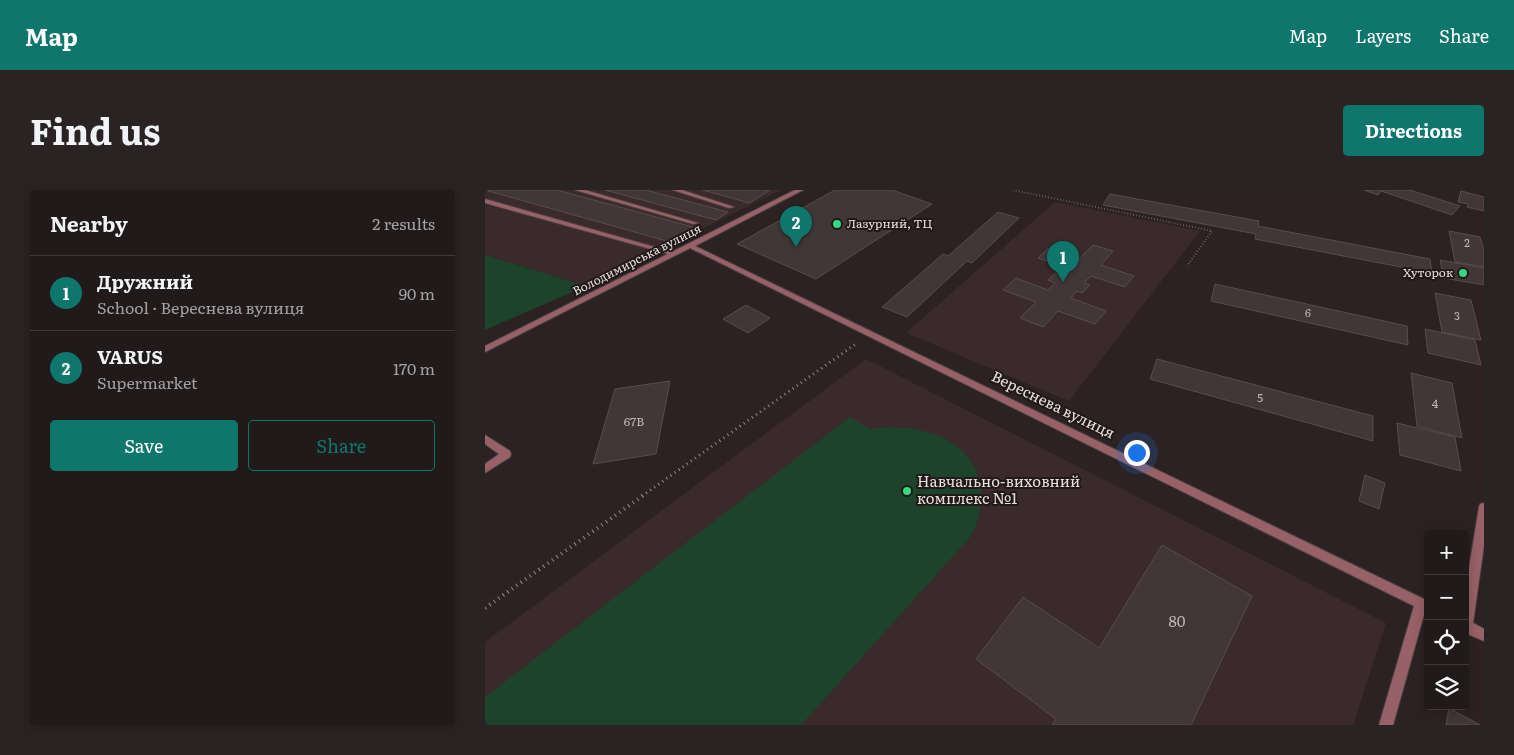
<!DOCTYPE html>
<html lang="en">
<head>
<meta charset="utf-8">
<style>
	:root { --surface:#211a1a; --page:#292323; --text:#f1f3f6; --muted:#a2a1a2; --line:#3e3839; --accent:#0f766e }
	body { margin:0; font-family:Literata,serif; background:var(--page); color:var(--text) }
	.controls { position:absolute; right:15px; bottom:15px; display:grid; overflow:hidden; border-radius:5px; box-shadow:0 2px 12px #0003 }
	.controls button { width:45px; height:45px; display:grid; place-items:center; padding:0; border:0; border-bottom:1px solid var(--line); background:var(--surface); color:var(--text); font:25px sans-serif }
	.you { position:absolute; left:651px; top:262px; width:18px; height:18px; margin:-12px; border:4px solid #fff; border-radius:50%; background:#1a73e8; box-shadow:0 0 0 8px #1a73e833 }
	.badge { display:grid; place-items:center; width:32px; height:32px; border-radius:50%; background:var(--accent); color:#fff; font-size:16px; font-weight:700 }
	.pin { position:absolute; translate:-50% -41px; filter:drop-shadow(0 1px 2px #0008) }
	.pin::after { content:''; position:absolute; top:26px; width:18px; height:15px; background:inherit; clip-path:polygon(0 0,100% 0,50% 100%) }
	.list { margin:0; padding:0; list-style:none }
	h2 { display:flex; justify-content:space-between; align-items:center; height:65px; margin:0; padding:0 20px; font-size:21px }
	h2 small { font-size:16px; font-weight:400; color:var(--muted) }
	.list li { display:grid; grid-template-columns:32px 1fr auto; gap:15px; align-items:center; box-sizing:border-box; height:75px; padding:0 20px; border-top:1px solid var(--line) }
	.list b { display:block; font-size:19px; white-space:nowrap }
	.list p { margin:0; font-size:16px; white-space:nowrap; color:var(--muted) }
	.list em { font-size:16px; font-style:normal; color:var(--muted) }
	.actions { display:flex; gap:10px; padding:15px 20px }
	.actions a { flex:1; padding:11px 0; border:1px solid var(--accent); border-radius:5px; text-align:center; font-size:18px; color:var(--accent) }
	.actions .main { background:var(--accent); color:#fff }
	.icon { flex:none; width:28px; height:28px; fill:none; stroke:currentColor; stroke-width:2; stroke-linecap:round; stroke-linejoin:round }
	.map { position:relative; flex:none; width:999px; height:535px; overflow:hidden; border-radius:5px }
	header { display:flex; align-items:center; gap:30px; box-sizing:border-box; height:70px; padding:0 25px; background:var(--accent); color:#fff }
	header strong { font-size:24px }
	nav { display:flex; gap:28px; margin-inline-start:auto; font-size:18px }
	.intro { display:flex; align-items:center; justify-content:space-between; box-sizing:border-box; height:120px; padding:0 30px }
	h1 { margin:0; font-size:35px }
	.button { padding:12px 22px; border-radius:5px; background:var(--accent); color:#fff; font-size:18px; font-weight:700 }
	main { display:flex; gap:30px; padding:0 30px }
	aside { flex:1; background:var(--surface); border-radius:5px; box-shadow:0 2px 12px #0003 }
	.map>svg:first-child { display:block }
</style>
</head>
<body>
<header>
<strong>Map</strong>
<nav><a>Map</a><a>Layers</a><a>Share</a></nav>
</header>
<div class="intro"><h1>Find us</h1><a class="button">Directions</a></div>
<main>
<aside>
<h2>Nearby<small>2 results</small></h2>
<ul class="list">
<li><span class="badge">1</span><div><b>Дружний</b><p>School · Вереснева вулиця</p></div><em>90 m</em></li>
<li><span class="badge">2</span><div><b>VARUS</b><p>Supermarket</p></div><em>170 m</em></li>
</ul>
<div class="actions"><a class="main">Save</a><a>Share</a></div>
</aside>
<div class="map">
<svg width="999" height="535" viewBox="0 0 999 535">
	<rect width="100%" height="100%" fill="#2c2223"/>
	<path fill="#3a2a2c" d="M0,0H296L101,96L0,65Z
		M570,12L715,41L584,211L421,143Z
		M381,169L901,433L868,535H0V452Z"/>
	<path fill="#1d432b" d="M0,65L101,96L0,140Z
		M365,227L384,239C454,228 523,268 486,346L316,535H0V507Z"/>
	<path fill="#423738" stroke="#584c4d" d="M0,0H72L208,37L185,52Z
		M120,0H161L243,22L231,30Z
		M218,0H285L264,13Z
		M350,0H407L447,14L331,89L252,54Z
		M879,0H925L975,16L967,25L896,1L893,5Z
		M976,1L999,7V21L982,17L983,14L973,12Z
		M625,4L774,31L773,36L945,69L947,83L770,49L771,44L618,15Z
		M513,22L534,28L487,73L482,71L422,127L397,117L458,64L463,66Z
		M964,41L995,47L999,60V77L970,72Z
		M608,55L628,61L616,75L649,86L640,97L606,86L599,93L605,95L597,103L592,101L586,108L621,121L610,134L573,121L558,137L535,128L551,112L518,100L531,88L563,100L570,93L563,90L571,83L578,85L584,78L553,68L564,58L595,68Z
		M955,70L999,78V95L959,88Z
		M730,94L922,136L923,155L726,111Z
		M950,103L986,110L996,150L957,142Z
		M261,115L285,128L263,143L238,129Z
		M940,139L990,150L996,175L943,163Z
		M672,169L888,226V251L665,189Z
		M926,183L967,193L977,248L932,236Z
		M185,191L171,264L108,274L130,199Z
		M912,233L970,247L976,281L915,265Z
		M880,285L900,293L894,319L874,311Z
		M677,355L767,406L706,535H567L571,529L491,469L538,407L614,458Z
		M964,518L995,535H961Z"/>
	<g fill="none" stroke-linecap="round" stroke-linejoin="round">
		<defs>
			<path id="lane" d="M90,0H100L213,33L208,34Z
				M188,0H197L249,17L244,18Z
				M0,9L191,63L192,64L187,65L0,13Z
				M0,245L25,261L26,264L25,267L0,283V274L14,264L0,254Z"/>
			<path id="street" d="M310,0H318L210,56L943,411V423L940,421L908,535H894L929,416L205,58L0,162V156Z
				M999,313V355L988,433L999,439V451L980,443V402L994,317L995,314Z"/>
		</defs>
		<use href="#lane" stroke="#4a4041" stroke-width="2"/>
		<use href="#street" stroke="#4a4041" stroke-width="2"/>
		<path stroke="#91898a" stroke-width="2" stroke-dasharray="0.5 2.5" stroke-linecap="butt" d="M528,0L727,41L702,76"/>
		<path stroke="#91898a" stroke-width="3" stroke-dasharray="1 4" stroke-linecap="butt" d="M157,306L372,153"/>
		<path stroke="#91898a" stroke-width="4" stroke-dasharray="1 4.5" stroke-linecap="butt" d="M0,418L159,305"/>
		<use href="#lane" fill="#986167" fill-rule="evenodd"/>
		<use href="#street" fill="#986167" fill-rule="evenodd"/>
	</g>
	<g fill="#38d880" stroke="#221819" stroke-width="2">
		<circle cx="352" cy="34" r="5"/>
		<circle cx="978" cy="83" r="5"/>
		<circle cx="422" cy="301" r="5"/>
	</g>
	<g text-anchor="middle" stroke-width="4" stroke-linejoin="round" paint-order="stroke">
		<g font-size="11" fill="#bdb5b6">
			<text x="982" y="57">2</text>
			<text x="823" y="127">6</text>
			<text x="972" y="130">3</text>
		</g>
		<g font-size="12" fill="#e6dfe0" stroke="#221819" text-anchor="start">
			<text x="362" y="38">Лазурний, ТЦ</text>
			<text x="968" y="87" text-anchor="end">Хуторок</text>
		</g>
		<g font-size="12" fill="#e6dfe0" stroke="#221819">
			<text transform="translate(152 70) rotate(-27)" y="4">Володимирська вулиця</text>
		</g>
		<g font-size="12" fill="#bdb5b6">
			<text x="775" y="212">5</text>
			<text x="950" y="218">4</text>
			<text x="149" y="236">67В</text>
		</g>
		<g font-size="15" fill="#e6dfe0" stroke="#221819">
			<text transform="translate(568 215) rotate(26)" y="5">Вереснева вулиця</text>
		</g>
		<g font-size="15" fill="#e6dfe0" stroke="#221819" text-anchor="start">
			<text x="432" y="297">Навчально-виховний<tspan x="432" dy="17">комплекс №1</tspan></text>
		</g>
		<g font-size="15" fill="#bdb5b6">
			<text x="692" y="437">80</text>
		</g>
	</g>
</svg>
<div class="controls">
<button>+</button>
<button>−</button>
<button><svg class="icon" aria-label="locate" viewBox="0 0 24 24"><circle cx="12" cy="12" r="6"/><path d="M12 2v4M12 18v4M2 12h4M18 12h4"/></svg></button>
<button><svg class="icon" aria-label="layers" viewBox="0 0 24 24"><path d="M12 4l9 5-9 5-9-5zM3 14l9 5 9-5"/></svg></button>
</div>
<div class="you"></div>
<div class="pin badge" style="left:578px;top:92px">1</div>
<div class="pin badge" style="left:311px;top:57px">2</div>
</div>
</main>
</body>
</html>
